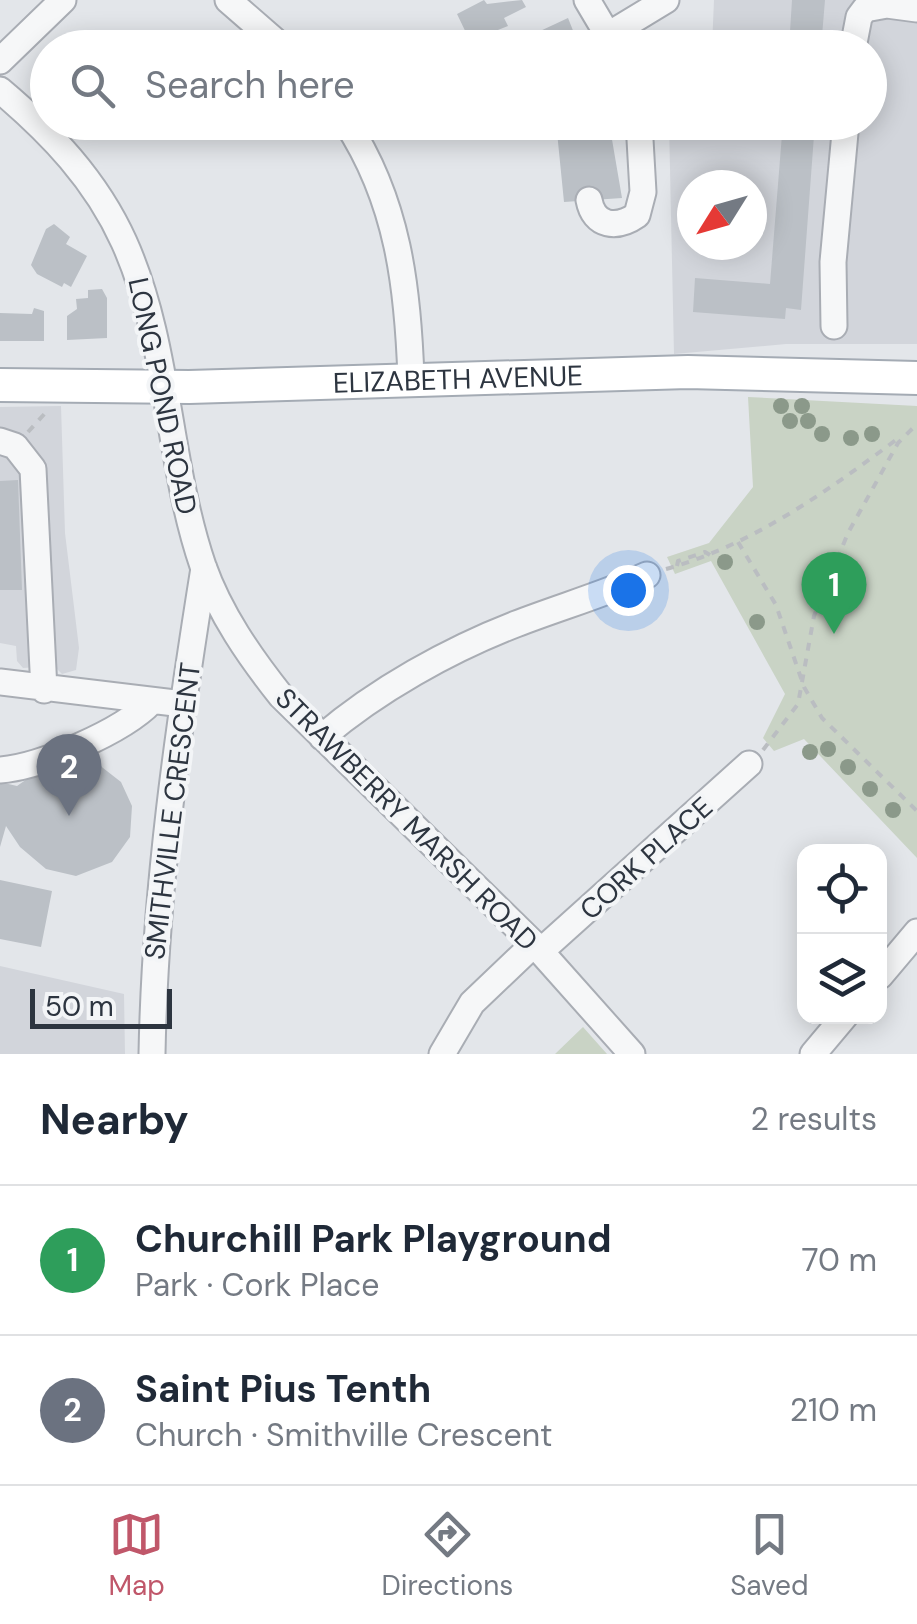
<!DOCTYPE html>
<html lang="en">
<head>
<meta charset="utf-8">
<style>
	:root { --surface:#fff; --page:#f6f6f7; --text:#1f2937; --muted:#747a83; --line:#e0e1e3; --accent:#c0576a }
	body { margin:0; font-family:"DM Sans",sans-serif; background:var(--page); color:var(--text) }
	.controls { position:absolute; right:30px; bottom:30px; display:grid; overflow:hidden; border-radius:20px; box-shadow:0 5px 25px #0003 }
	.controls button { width:90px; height:90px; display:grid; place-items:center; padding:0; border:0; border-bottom:2px solid var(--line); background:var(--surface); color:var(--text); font:50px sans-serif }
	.compass { position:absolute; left:677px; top:170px; width:90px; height:90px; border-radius:50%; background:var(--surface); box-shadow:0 5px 25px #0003; rotate:233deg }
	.scale { position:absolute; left:30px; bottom:25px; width:142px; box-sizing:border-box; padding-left:10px; border:5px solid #2d3540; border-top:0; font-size:28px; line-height:35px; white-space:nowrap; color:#2d3540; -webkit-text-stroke:8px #f3f5f7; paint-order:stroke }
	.you { position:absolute; left:628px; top:590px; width:35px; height:35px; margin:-25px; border:8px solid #fff; border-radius:50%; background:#1a73e8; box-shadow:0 0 0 15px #1a73e833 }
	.badge { display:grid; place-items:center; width:65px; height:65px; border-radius:50%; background:var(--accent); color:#fff; font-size:32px; font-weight:700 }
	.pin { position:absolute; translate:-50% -82px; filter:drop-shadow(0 2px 5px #0008) }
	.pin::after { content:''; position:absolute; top:52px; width:35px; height:30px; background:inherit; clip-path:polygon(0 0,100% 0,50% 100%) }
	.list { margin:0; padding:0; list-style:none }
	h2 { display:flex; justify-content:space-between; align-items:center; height:130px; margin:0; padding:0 40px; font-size:42px }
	h2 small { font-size:32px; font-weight:400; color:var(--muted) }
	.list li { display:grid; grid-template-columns:65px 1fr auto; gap:30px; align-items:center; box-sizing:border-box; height:150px; padding:0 40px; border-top:2px solid var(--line) }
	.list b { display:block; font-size:38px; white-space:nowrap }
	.list p { margin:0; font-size:32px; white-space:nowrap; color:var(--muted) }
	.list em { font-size:32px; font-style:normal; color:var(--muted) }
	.icon { flex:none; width:55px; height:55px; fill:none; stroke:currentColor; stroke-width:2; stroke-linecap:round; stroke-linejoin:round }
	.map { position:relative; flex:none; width:917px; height:1054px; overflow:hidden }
	.search { position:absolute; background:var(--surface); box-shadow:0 5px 25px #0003; left:30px; right:30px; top:30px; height:110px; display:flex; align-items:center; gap:25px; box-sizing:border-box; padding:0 35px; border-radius:55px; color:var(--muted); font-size:38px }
	.sheet { height:430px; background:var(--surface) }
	nav { display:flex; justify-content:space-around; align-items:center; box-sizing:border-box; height:140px; border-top:2px solid var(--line); background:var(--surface); font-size:28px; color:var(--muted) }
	nav a { display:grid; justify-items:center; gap:5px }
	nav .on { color:var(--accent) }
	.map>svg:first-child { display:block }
</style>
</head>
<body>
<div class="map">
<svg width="917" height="1054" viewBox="0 0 917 1054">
	<rect width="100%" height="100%" fill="#e3e6ea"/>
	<path fill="#d2d5db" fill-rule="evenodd" d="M714,0H917V344H786L674,354L669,123L870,122V48L712,47ZM692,185H752V245H692Z
		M61,406L65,533L79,648L76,670L62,674L54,666L23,668L17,661L16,646L0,643V407Z
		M0,966L124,994L125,1054H0Z"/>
	<path fill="#c9d3c5" d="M748,397L917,406V858L804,739L774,751L763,738L785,694L711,561L675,574L667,557L709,543L753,487Z
		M583,1027L607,1054H555Z"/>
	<path fill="#bbc0c6" d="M484,0L487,4L522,0L526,7L504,18L508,26L470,41L457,14Z
		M792,0H825L821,48H789Z
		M568,18L580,48H515L538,32Z
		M556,122H609L622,198L564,202Z
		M674,122H717L716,138L672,139Z
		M783,122H815L801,310L786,308L785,319L693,312L695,278L770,284Z
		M54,224L70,237L66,244L87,256L71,287L64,283L62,287L37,274L31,265L46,229Z
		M102,289L107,298V338L67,340V316L77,309L76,299L88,298V290Z
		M34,308L44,311V341H0V313L32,314Z
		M18,480L22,590H0V481Z
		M80,750L121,782L132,806L130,837L112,862L76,876L46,869L20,847L6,826L0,847V782L17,786L37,772L41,777Z
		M0,880L52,891L41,947L0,939Z"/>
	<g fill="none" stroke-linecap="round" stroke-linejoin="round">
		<defs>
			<path id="minor" d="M228,0L283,48
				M587,0L603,27L626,48
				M610,34L666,0
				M853,48L859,17L865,9L887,5L917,9
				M0,61L63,0
				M0,90C51,133 96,180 124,242C170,344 167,461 203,566C220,614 250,657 281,696L534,944L632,1054
				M346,122C398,201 408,287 411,379
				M817,122L845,126
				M589,200C594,227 617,229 637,215L643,192L639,122
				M834,326L833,262L846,122
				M0,441L15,446L33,469L44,690
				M0,682L183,704
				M322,737C377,690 449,650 516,624C560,607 605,594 647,575
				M0,770C41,767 123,731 151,702
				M541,951L749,764
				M880,976L917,932
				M152,1054C155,890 178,730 204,568
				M442,1054L472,1003L534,944
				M813,1054L845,1016"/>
			<g id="major">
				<path id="s1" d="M0,385L189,387L688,372L917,378"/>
			</g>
		</defs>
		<use href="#minor" stroke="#a9adb4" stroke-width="29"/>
		<use href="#major" stroke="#a4abb4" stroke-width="36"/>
		<path stroke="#babdc1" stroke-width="4" stroke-dasharray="8 8" stroke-linecap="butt" d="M28,432L48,410
			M738,542L776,605L804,687L822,718L917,811
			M677,566L678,561L705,552L710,555
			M666,569C755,544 827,491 900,437
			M763,750L798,704L814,616L848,533L898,443L917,424"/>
		<use href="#minor" stroke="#f6f7f8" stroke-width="25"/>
		<use href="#major" stroke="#fff" stroke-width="32"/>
	</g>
	<g fill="#8b998a">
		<circle cx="781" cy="406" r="8"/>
		<circle cx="802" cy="406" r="8"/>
		<circle cx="790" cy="421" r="8"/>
		<circle cx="808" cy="421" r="8"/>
		<circle cx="822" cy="434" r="8"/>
		<circle cx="872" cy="434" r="8"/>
		<circle cx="851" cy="438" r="8"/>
		<circle cx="725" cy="562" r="8"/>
		<circle cx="757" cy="622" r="8"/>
		<circle cx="828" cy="749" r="8"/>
		<circle cx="810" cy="752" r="8"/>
		<circle cx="848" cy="767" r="8"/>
		<circle cx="870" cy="789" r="8"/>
		<circle cx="893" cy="810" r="8"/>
	</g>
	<g text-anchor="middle" stroke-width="8" stroke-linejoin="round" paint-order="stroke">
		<g font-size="28" fill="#2d3540" stroke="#f3f5f7">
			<text dy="10" stroke="none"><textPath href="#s1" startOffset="458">ELIZABETH AVENUE</textPath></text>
			<text transform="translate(163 396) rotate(78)" y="10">LONG POND ROAD</text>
			<text transform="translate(172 811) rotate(-83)" y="10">SMITHVILLE CRESCENT</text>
			<text transform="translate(407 819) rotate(45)" y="10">STRAWBERRY MARSH ROAD</text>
			<text transform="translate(646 858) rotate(-42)" y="10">CORK PLACE</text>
		</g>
	</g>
</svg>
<div class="controls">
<button><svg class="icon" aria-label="locate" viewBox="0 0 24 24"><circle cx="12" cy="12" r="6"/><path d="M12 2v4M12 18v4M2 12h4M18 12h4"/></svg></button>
<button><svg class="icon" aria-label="layers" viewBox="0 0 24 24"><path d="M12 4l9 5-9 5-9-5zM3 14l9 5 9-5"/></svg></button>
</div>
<svg class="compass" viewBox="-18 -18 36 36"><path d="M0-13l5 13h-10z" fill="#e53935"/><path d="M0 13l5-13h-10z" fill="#747a83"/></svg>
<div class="scale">50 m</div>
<div class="you"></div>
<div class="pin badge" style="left:834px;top:634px;background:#2e9e5b">1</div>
<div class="pin badge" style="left:69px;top:816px;background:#6b7280">2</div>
<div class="search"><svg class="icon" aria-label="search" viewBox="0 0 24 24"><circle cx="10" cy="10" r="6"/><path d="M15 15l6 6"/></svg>Search here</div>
</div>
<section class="sheet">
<h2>Nearby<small>2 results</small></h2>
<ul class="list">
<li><span class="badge" style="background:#2e9e5b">1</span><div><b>Churchill Park Playground</b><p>Park · Cork Place</p></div><em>70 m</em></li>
<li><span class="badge" style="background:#6b7280">2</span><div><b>Saint Pius Tenth</b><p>Church · Smithville Crescent</p></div><em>210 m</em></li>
</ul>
</section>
<nav>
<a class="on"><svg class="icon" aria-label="map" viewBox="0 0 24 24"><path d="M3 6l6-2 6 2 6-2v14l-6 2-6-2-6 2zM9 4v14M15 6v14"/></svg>Map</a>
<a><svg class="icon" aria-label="directions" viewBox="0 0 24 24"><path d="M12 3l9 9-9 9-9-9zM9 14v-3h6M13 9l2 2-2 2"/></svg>Directions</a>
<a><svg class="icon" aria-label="saved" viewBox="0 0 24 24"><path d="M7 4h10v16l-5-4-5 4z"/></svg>Saved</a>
</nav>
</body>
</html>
